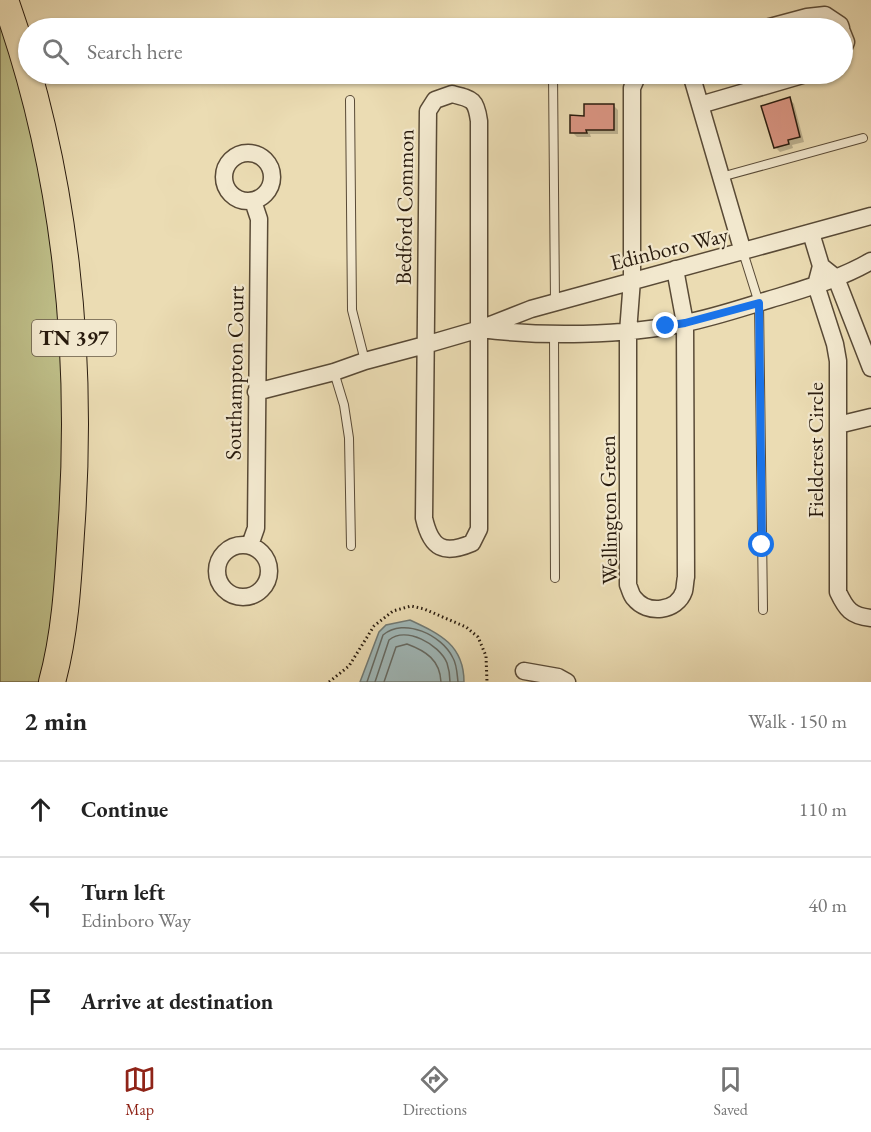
<!DOCTYPE html>
<html lang="en">
<head>
<meta charset="utf-8">
<style>
	:root { --surface:#fff; --page:#f6f6f6; --text:#222; --muted:#767676; --line:#e0e0e0; --accent:#8f2418 }
	body { margin:0; font-family:"EB Garamond",serif; background:var(--page); color:var(--text) }
	.stop { position:absolute; width:18px; height:18px; margin:-14px; border:4px solid #1a73e8; border-radius:50%; background:#fff }
	.stop.end { background:#1a73e8; border-color:#fff; box-shadow:0 2px 6px #0008 }
	.list { margin:0; padding:0; list-style:none }
	h2 { display:flex; justify-content:space-between; align-items:center; height:78px; margin:0; padding:0 24px; font-size:26px }
	h2 small { font-size:20px; font-weight:400; color:var(--muted) }
	.list li { display:grid; grid-template-columns:39px 1fr auto; gap:18px; align-items:center; box-sizing:border-box; height:96px; padding:0 24px; border-top:2px solid var(--line) }
	.list b { display:block; font-size:22px; white-space:nowrap }
	.list p { margin:0; font-size:20px; white-space:nowrap; color:var(--muted) }
	.list em { font-size:20px; font-style:normal; color:var(--muted) }
	.icon { flex:none; width:33px; height:33px; fill:none; stroke:currentColor; stroke-width:2; stroke-linecap:round; stroke-linejoin:round }
	.map { position:relative; flex:none; width:871px; height:682px; overflow:hidden }
	.search { position:absolute; background:var(--surface); box-shadow:0 2px 4px #0004; left:18px; right:18px; top:18px; height:66px; display:flex; align-items:center; gap:15px; box-sizing:border-box; padding:0 21px; border-radius:33px; color:var(--muted); font-size:22px }
	.sheet { height:366px; background:var(--surface) }
	nav { display:flex; justify-content:space-around; align-items:center; box-sizing:border-box; height:84px; border-top:2px solid var(--line); background:var(--surface); font-size:16px; color:var(--muted) }
	nav a { display:grid; justify-items:center; gap:3px }
	nav .on { color:var(--accent) }
	.map>svg:first-child { display:block }
</style>
</head>
<body>
<div class="map">
<svg width="871" height="682" viewBox="0 0 871 682">
	<rect width="100%" height="100%" fill="#ebdcb3"/>
	<filter id="stains"><feTurbulence type="fractalNoise" baseFrequency=".00333" numOctaves="4"/><feColorMatrix values="0 0 0 0 .2 0 0 0 0 .09 0 0 0 0 .02 0 0 0 .5 -.17"/></filter>
	<radialGradient id="worn" r=".72"><stop offset=".6" stop-color="#630" stop-opacity="0"/><stop offset="1" stop-color="#630" stop-opacity=".3"/></radialGradient>
	<path fill="#bebe88" stroke="#736c4a" stroke-width="1.5" d="M0,0H5L74,332L52,682H0Z"/>
	<path fill="#9fb8b9" stroke="#6f7974" stroke-width="1.5" d="M410,620C440,634 464,645 464,682H360L379,632L386,625Z"/>
	<path fill="#0003" d="M790,99L794,104L804,142L792,145L793,148L780,152L775,147Z
		M613,105L618,110V134H590L591,137H577L572,132L585,117Z"/>
	<g fill="none" stroke-linecap="round" stroke-linejoin="round">
		<path stroke="#646963" stroke-width="1.5" d="M367,682L383,635C404,617 442,635 453,658C457,665 457,674 458,682
			M375,682L389,640C406,626 439,644 447,663C449,669 450,675 450,682
			M384,682L396,647L407,644C426,651 440,660 441,682"/>
	</g>
	<path fill="#db9583" stroke="#281a0d" stroke-width="1.5" d="M790,97L800,137L788,140L789,144L774,148L761,106Z
		M584,104H614V130H586L587,133H570V115L584,116Z"/>
	<g fill="none" stroke-linecap="round" stroke-linejoin="round">
		<defs>
			<path id="lane" d="M553,74L555,302
				M350,100L352,310L365,361
				M721,177L863,138
				M743,252L759,303L763,610
				M554,334L555,578
				M334,372L344,405L349,438L351,546"/>
			<path id="street" d="M766,28L807,17L825,15L840,25L841,28
				M842,32L846,42L842,52
				M638,74L632,88V280L628,332V585C630,589 631,595 634,598C647,615 677,612 684,591C685,587 685,581 686,577L685,323L675,269
				M691,74L743,252
				M452,94C472,99 476,99 479,121V529L472,543C444,555 431,549 424,518L428,111L435,100Z
				M700,105L806,74
				M224 177a24 24 0 1 1 48 0a24 24 0 1 1-48 0Z
				M811,233L821,266
				M481,329C542,337 625,336 685,323C716,317 747,306 778,297C810,287 842,278 871,261
				M871,368L836,278L821,266L816,285L835,344L838,361V592C846,609 851,616 871,618
				M256,392L334,372L365,361L425,345L480,329L531,309L871,216
				M838,425L871,417
				M217 571a26 26 0 1 1 52 0a26 26 0 1 1-52 0Z
				M250,545L256,528L259,219L253,201
				M524,671L558,677L567,682"/>
			<path id="primary" d="M5,0C66,170 84,354 71,533C68,582 65,635 52,682"/>
		</defs>
		<use href="#lane" stroke="#594a36" stroke-width="10"/>
		<use href="#street" stroke="#594a36" stroke-width="19"/>
		<use href="#primary" stroke="#281a0d" stroke-width="28"/>
		<path stroke="#281a0d" stroke-width="3" stroke-dasharray="1.5 3" stroke-linecap="butt" d="M329,682L349,666L374,626L393,611L411,606L424,609L466,627L478,637L486,656L487,682"/>
		<use href="#lane" stroke="#f2e8ce" stroke-width="8"/>
		<use href="#street" stroke="#f2e8ce" stroke-width="16"/>
		<use href="#primary" stroke="#ebdcb3" stroke-width="26"/>
	</g>
	<g fill="none" stroke-linecap="round" stroke-linejoin="round">
		<path stroke="#1a73e8" stroke-width="8" d="M666,326L685,323L759,303L762,545"/>
	</g>
	<g text-anchor="middle" stroke-width="4.5" stroke-linejoin="round" paint-order="stroke">
		<rect fill="#f2e8ce" stroke="#655847" stroke-width="1.5" x="32" y="320" width="84" height="36" rx="4.5"/>
		<g font-size="21" font-weight="bold" fill="#281a0d">
			<text x="74" y="345">TN 397</text>
		</g>
		<g font-size="22" fill="#281a0d" stroke="#f2e8ce">
			<text transform="translate(404 207) rotate(-89)" y="8">Bedford Common</text>
			<text transform="translate(669 248) rotate(-14)" y="8">Edinboro Way</text>
			<text transform="translate(234 373) rotate(-89)" y="8">Southampton Court</text>
			<text transform="translate(815 450) rotate(-90)" y="8">Fieldcrest Circle</text>
			<text transform="translate(608 510) rotate(-91)" y="8">Wellington Green</text>
		</g>
	</g>
	<rect width="100%" height="100%" filter="url(#stains)"/>
	<rect width="100%" height="100%" fill="url(#worn)"/>
</svg>
<div class="stop" style="left:762px;top:545px"></div>
<div class="stop end" style="left:666px;top:326px"></div>
<div class="search"><svg class="icon" aria-label="search" viewBox="0 0 24 24"><circle cx="10" cy="10" r="6"/><path d="M15 15l6 6"/></svg>Search here</div>
</div>
<section class="sheet">
<h2>2 min<small>Walk · 150 m</small></h2>
<ul class="list">
<li><svg class="icon" aria-label="ahead" viewBox="0 0 24 24"><path d="M12 20V5M6 11l6-6 6 6"/></svg><div><b>Continue</b></div><em>110 m</em></li>
<li><svg class="icon" aria-label="left" viewBox="0 0 24 24"><path d="M17 20v-9H6M10 6l-5 5 5 5"/></svg><div><b>Turn left</b><p>Edinboro Way</p></div><em>40 m</em></li>
<li><svg class="icon" aria-label="arrive" viewBox="0 0 24 24"><path d="M6 21V4h12l-3 4 3 4H6"/></svg><div><b>Arrive at destination</b></div></li>
</ul>
</section>
<nav>
<a class="on"><svg class="icon" aria-label="map" viewBox="0 0 24 24"><path d="M3 6l6-2 6 2 6-2v14l-6 2-6-2-6 2zM9 4v14M15 6v14"/></svg>Map</a>
<a><svg class="icon" aria-label="directions" viewBox="0 0 24 24"><path d="M12 3l9 9-9 9-9-9zM9 14v-3h6M13 9l2 2-2 2"/></svg>Directions</a>
<a><svg class="icon" aria-label="saved" viewBox="0 0 24 24"><path d="M7 4h10v16l-5-4-5 4z"/></svg>Saved</a>
</nav>
</body>
</html>
